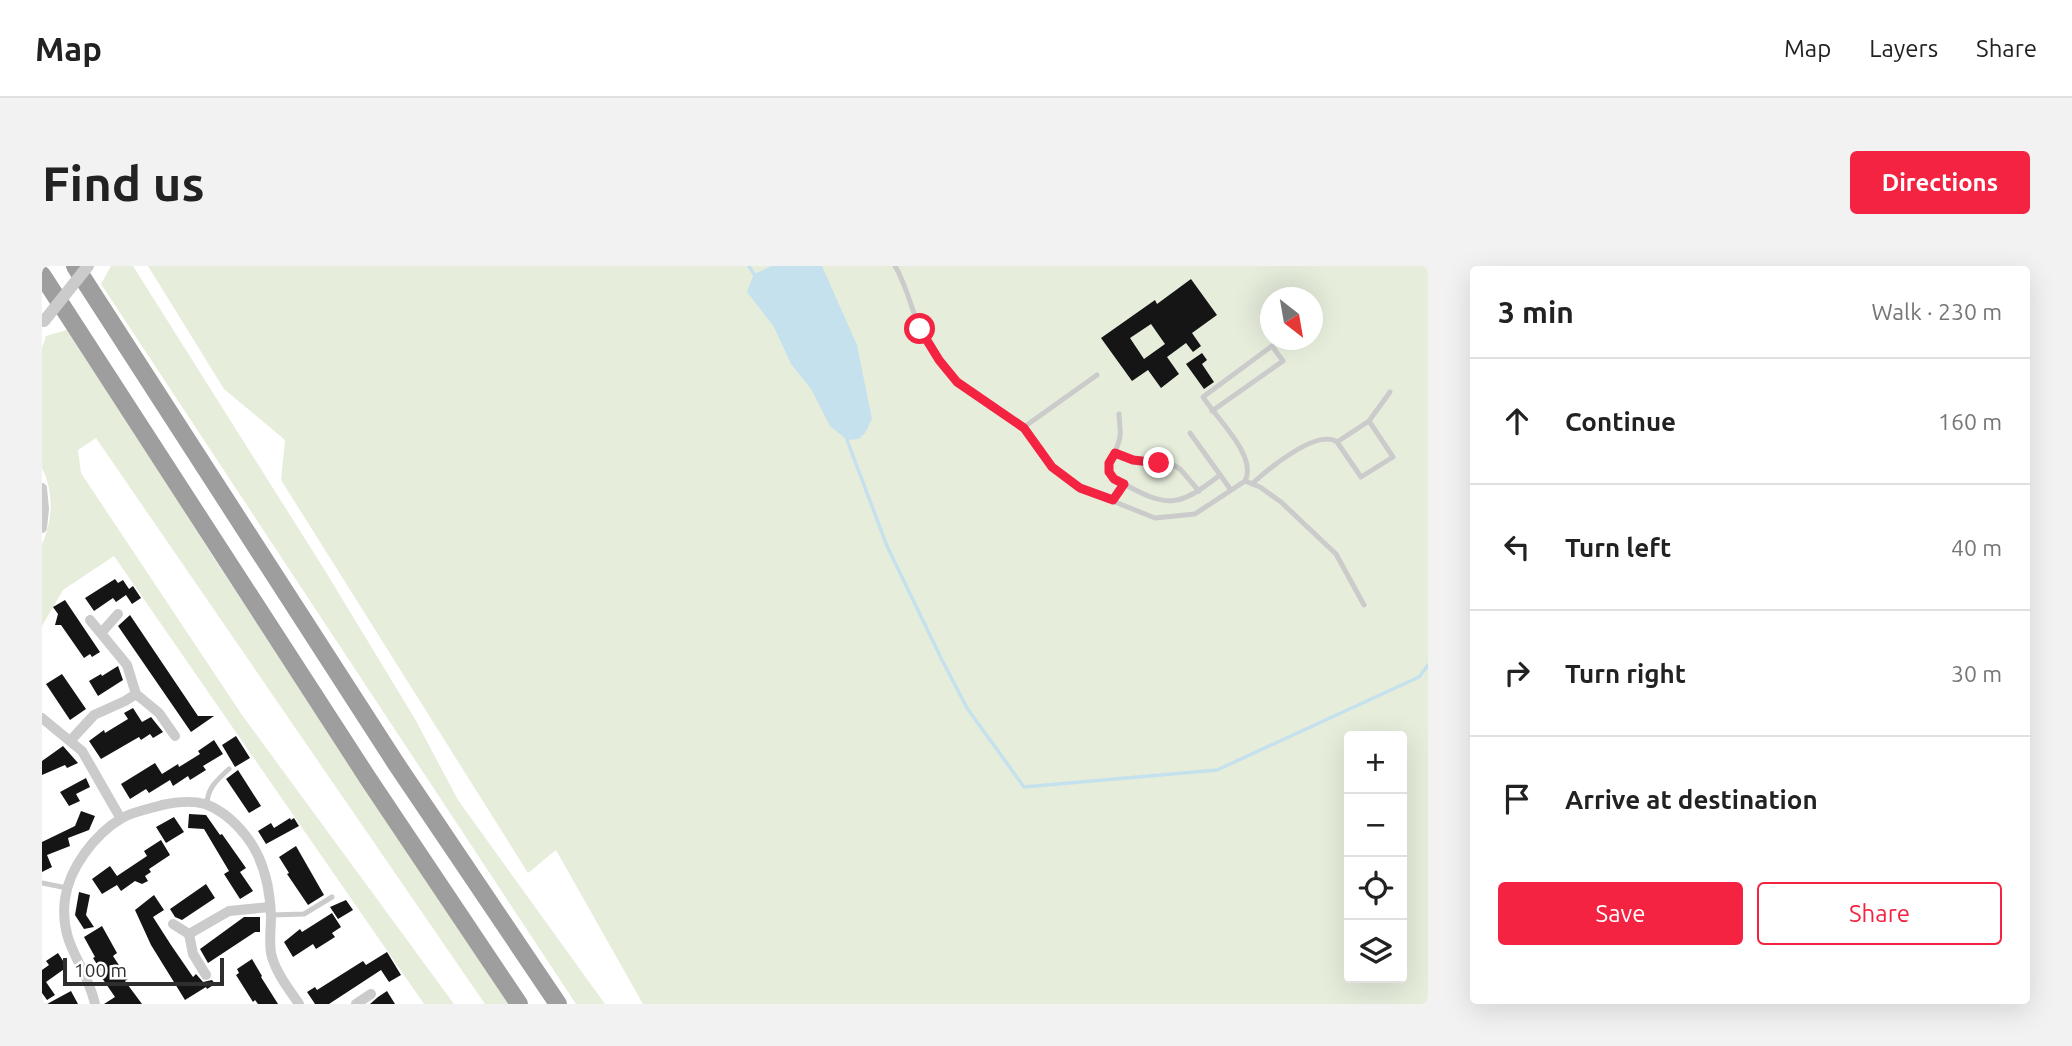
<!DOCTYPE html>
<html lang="en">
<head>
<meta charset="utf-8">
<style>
	:root { --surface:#fff; --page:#f2f2f2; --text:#222; --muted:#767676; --line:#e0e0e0; --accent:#f32341 }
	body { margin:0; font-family:Ubuntu,sans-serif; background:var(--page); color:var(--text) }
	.controls { position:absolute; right:21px; bottom:21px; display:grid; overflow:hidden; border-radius:7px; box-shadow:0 7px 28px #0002 }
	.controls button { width:63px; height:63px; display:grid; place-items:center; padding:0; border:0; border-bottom:2px solid var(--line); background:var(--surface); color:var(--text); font:35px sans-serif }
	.compass { position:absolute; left:1218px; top:21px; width:63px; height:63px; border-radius:50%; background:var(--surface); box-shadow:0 7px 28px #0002; rotate:149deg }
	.scale { position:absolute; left:21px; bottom:18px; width:161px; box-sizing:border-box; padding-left:7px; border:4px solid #2e2e2e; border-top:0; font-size:19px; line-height:24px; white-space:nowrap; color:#2e2e2e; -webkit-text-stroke:5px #fff; paint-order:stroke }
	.stop { position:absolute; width:21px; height:21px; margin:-16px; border:5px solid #f32341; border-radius:50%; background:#fff }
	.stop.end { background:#f32341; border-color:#fff; box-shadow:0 2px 7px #0008 }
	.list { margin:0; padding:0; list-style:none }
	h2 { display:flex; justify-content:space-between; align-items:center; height:91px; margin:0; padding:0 28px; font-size:30px }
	h2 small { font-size:23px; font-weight:400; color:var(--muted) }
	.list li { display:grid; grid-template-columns:46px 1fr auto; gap:21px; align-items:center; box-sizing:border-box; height:126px; padding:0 28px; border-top:2px solid var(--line) }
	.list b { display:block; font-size:26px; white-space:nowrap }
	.list em { font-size:23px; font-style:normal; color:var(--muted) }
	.actions { display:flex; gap:14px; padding:21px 28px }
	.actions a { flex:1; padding:16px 0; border:2px solid var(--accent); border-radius:7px; text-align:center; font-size:24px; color:var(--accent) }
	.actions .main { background:var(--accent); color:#fff }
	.icon { flex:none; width:38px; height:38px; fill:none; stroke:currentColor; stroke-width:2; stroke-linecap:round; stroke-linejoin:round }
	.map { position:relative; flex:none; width:1386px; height:738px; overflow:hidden; border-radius:7px }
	header { display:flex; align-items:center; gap:42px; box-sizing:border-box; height:98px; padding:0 35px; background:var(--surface); border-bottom:2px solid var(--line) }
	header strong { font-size:33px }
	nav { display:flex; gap:38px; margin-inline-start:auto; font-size:24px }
	.intro { display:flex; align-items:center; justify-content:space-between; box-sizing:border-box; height:168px; padding:0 42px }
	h1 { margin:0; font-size:49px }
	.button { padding:18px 32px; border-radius:7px; background:var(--accent); color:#fff; font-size:24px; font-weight:700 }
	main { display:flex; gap:42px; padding:0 42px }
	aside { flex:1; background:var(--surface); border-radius:7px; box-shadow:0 7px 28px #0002 }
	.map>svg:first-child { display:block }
</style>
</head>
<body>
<header>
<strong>Map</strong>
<nav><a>Map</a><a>Layers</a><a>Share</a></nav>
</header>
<div class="intro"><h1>Find us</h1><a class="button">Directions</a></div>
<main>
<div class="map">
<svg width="1386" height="738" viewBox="0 0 1386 738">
	<rect width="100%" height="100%" fill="#fff"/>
	<path fill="#e6eddb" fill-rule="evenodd" d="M69,0H91L282,303L373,453L416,534L563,738H534L59,18Z
		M106,0H1386V738H601L514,584L486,607L239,214L243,174L182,123ZM1228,32H1270V74H1228ZM1307,470H1360V712H1307Z
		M28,63L168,286L466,738H443L54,172L36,184L39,207L200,449L412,738H382L72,290L21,324L0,360V278C11,254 12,226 0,202V82L4,70Z"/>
	<path fill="#c5e1ee" d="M730,0H780L815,79L830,153L823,167L817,173L805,174L788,160L769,123L749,98L732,61L705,26L712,8Z"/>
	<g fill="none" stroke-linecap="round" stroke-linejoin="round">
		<path stroke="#c5e1ee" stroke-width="3.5" d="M707,0L712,8
			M805,174L845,280L900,394L925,442L982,521L1175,504L1377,411L1386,399"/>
	</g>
	<path fill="#151515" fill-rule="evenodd" d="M1149,13L1175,49L1150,67L1159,80L1151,86L1144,77L1125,91L1137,108L1119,122L1106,104L1090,115L1059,72L1113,34L1115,38ZM1109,58L1123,78L1102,93L1088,72Z
		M1160,87L1165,94L1160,98L1172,116L1162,123L1144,98Z
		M73,313L76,317L81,314L87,323L91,320L99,332L90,338L84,329L74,336L71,332L52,345L43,332Z
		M23,334L58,386L50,391L48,388L42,392L19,359H13L16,348L11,341Z
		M88,349L156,450H172L149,466L76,360Z
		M76,400L81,414L56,430L47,415L59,408L60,410Z
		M20,408L44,443L28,454L4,418Z
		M91,442L100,456L109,451L121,466L111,472L108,468L99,474L97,471L59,493L47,475L62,464L63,467L86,453L82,447Z
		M194,470L208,492L193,501L180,479Z
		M172,474L181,488L161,500L164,504L148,514L146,510L131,520L128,514L107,527L104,523L88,533L79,518L113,497L120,508L136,498L137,501L158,488L156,485Z
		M21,480L36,497L25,502L23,499L0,509V495Z
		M196,504L219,540L207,547L184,513Z
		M44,512L48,521L34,528L38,535L27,540L18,526Z
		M39,545L53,550L47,564L26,572L28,580L5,589L10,601L0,606V576L33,560Z
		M147,548L164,549L178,569L180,568L204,602L198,606L211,625L198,633L182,608L187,605L162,563L146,562Z
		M132,551L142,566L124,577L114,561Z
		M248,552L249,554L252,552L257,560L224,578L216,565L229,557L232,562Z
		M119,574L128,589L107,603L109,606L103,610L106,615L100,618L93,615L79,625L75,619L60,628L50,613L68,600L75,610L105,590L102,585Z
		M254,580L282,629L266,639L245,608L247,607L237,591Z
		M164,618L173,632L140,654L133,651L128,643Z
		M37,626L48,629L44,649L52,661L42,663L33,649Z
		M112,629L122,644L111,651L129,679L151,711L154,708L161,716L170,714L173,718L165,723L164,721L143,734L109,679L93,644Z
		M304,634L311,644L296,653L288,641Z
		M290,647L299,661L290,667L293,671L274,683L271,678L251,691L242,676L258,663L260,666Z
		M202,651H218V666H213L166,697L158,683Z
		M60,660L75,687L71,690L86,713L83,715L100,738H62L73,731L60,712L63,711L51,692L53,691L42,671Z
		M345,686L359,709L347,716L339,704L287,738H273L265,726L273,721L275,724L321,695L324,699Z
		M16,687L25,701L4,716L13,729L5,734L0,727V704L7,699L4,695Z
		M210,693L220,710L219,711L236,738H216L213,734L211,736L194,709L197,707L195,703Z
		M29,725L36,738H5Z
		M345,725L353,738H328L336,731Z"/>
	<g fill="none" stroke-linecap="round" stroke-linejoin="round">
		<path stroke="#cbcbcb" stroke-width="5" d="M853,0C864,18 869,41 877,61C899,111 938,134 982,161L1055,109
			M1170,145L1241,95L1230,80L1161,131C1174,152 1216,190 1203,215
			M1077,148C1077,155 1079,164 1078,171C1074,193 1055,203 1082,218
			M1327,155L1348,126
			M982,161L1010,201L1038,222L1113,252L1153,248L1203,215L1218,221L1239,236L1294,288L1322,339
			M1148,167L1189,224
			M1073,187L1091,194L1131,199L1138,203L1157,225
			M1210,218C1225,204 1275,162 1295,176L1327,155L1351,191L1319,211L1295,176
			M1071,234L1082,218C1127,243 1138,240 1178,209
			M165,539C165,522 175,514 187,503
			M0,617L25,622
			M229,649L262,648L290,631"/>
		<path stroke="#cbcbcb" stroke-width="10" d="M0,222L2,243L0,262
			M48,354L85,399L94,428
			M60,366L76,348
			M0,452L40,485L79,553
			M29,474L52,449L83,435L94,428L117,447L133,470
			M131,658L147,668L151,688L164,709
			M147,668L187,645L228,641
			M53,738C44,697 17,680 23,633C27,602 53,568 80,552C93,545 107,543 120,539C134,536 149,534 163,538C180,544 193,556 204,570C222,593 228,621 229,650C229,662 227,675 229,687C233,706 247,723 257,738
			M314,738L329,728"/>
		<path stroke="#9e9e9e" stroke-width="18" d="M33,0L353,496L516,738
			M0,9L327,514L477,738"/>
		<path stroke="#cbcbcb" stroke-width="12" d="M2,55L46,0"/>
	</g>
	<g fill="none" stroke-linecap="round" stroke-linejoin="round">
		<path stroke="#f32341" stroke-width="9" d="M878,63L897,94L915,116L982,162L1010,201L1038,222L1071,234L1082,218L1072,213L1067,206V197L1073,187L1091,194L1117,197"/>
	</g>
</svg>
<div class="controls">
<button>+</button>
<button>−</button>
<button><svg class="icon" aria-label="locate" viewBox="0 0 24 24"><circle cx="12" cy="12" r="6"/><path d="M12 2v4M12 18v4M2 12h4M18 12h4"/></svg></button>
<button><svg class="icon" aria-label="layers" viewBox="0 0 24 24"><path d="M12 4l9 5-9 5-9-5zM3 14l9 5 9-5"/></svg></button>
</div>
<svg class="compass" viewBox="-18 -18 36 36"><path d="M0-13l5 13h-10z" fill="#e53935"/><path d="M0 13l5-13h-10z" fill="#767676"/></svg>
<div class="scale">100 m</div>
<div class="stop" style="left:878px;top:63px"></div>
<div class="stop end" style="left:1117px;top:197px"></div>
</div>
<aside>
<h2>3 min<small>Walk · 230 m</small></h2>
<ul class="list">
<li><svg class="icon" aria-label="ahead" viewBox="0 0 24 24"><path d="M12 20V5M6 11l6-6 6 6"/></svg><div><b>Continue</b></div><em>160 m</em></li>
<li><svg class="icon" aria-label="left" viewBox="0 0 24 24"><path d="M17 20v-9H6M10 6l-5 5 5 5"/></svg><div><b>Turn left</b></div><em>40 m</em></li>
<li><svg class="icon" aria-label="right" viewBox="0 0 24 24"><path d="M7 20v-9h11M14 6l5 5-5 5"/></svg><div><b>Turn right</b></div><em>30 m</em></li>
<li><svg class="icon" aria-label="arrive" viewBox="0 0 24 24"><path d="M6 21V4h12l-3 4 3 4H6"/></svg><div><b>Arrive at destination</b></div></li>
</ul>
<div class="actions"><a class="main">Save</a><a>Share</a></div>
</aside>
</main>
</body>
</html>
